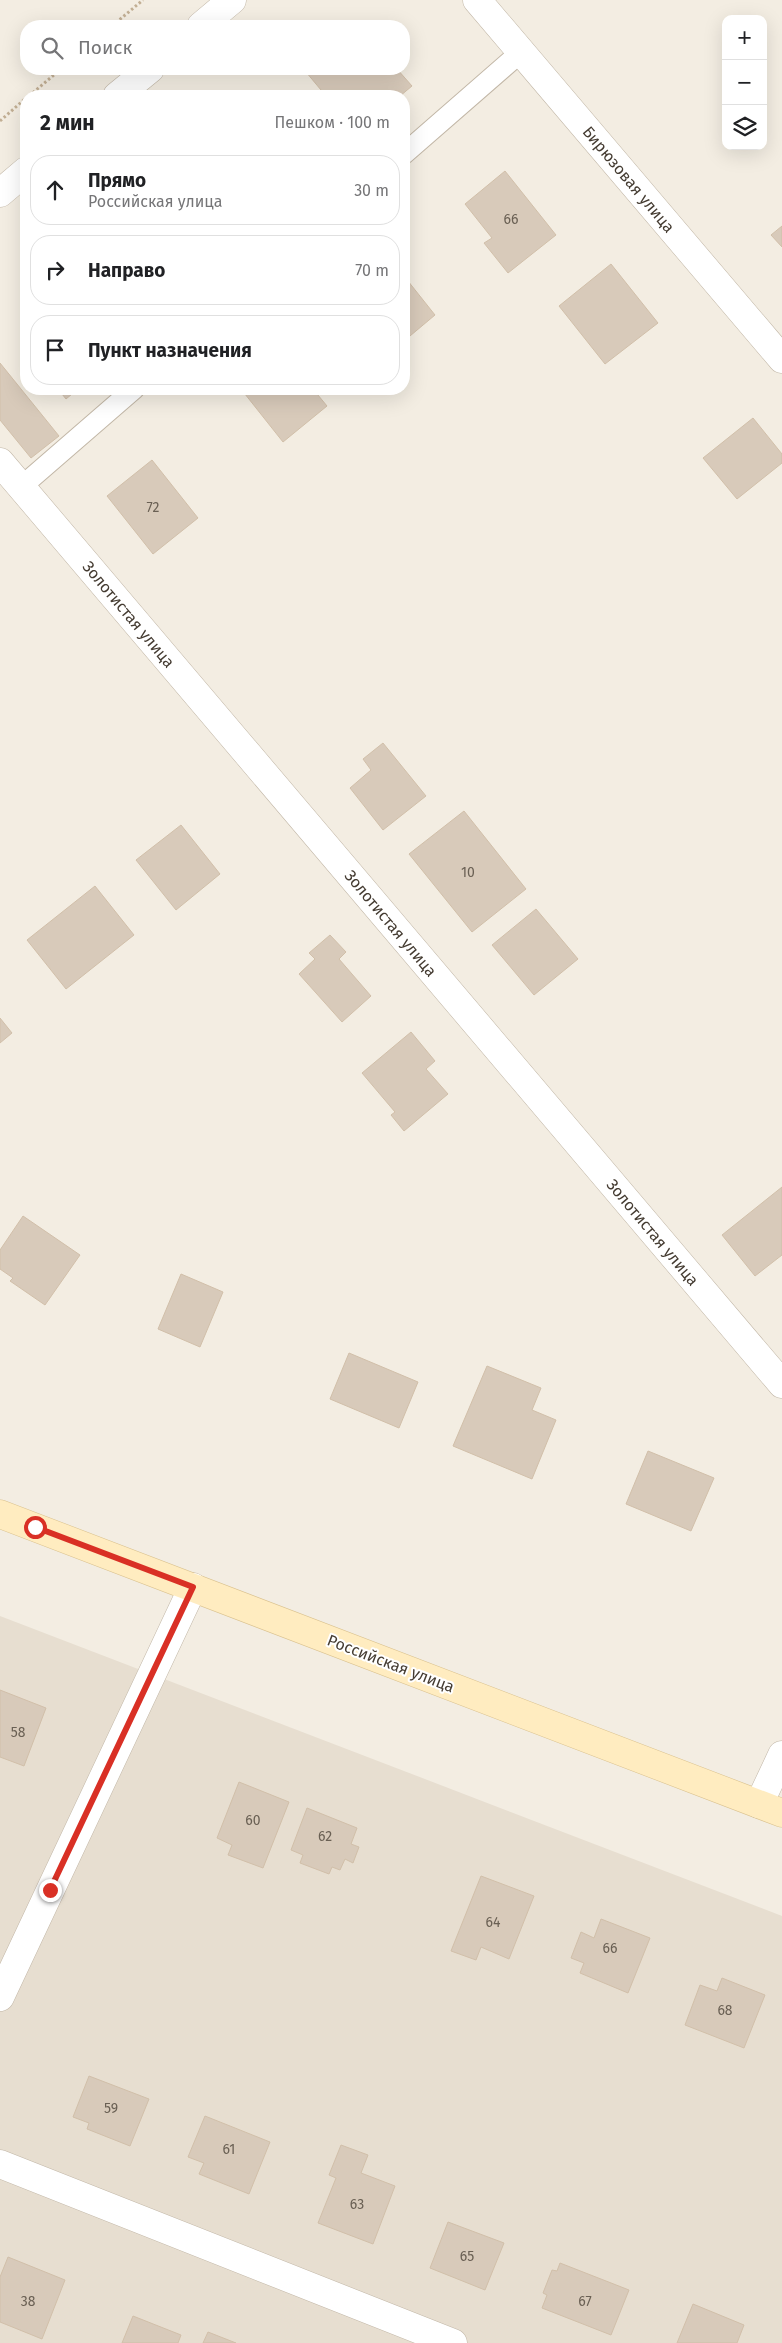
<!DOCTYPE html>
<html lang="ru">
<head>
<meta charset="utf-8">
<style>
	:root { --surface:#fff; --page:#f6f6f6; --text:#202124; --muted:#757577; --line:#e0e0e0 }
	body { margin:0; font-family:"Fira Sans",sans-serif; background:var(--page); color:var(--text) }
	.controls { position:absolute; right:15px; top:15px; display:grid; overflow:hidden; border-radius:10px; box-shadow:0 5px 20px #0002 }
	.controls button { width:45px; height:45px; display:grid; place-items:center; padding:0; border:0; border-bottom:1px solid var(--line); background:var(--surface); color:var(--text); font:25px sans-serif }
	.stop { position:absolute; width:15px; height:15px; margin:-11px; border:4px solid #d93025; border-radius:50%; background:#fff }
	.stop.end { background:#d93025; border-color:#fff; box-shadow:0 1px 5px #0008 }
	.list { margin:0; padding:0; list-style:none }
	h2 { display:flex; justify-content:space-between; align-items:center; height:65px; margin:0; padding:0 20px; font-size:21px }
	h2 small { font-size:16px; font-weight:400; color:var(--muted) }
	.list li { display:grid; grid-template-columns:32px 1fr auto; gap:15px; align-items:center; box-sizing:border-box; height:70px; margin:0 10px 10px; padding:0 10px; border:1px solid var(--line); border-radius:20px }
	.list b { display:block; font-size:19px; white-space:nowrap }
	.list p { margin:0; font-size:16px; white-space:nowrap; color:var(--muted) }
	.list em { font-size:16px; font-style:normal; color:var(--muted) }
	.icon { flex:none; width:28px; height:28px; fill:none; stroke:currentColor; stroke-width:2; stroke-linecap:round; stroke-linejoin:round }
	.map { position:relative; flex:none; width:782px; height:2343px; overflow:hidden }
	.search { position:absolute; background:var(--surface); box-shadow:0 5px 20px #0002; left:20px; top:20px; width:390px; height:55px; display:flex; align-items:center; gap:12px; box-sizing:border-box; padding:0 18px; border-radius:20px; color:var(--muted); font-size:19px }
	.panel { position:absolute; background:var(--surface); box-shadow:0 5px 20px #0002; left:20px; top:90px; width:390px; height:305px; border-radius:20px }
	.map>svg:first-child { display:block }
</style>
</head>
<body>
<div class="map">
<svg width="782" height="2343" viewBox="0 0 782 2343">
	<rect width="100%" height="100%" fill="#f3ede2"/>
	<path fill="#e7ded0" d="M0,1616L782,1916V2343H0Z"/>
	<path fill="#d8caba" stroke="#d1bfa9" d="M309,69H397L412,86L400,96H326L306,72Z
		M505,171L556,235L508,273L484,243L492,238L465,204Z
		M782,226V247L771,235Z
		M611,264L658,323L605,364L559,306Z
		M404,276L435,315L404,341Z
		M0,363L59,436L31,458L0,420Z
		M58,389H78L66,399Z
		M241,389H313L327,406L283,442Z
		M753,418L782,454V463L737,499L703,458Z
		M152,460L198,518L153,554L107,496Z
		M383,743L426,796L383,830L350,788L371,770L363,759Z
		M464,811L526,889L472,932L409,854Z
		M181,825L220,874L176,910L136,860Z
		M95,886L134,935L66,989L27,940Z
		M536,909L578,959L534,995L492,945Z
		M330,935L346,952L339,959L371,996L342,1022L299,974L315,959L309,953Z
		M0,1018L12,1033L0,1043Z
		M411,1032L435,1061L426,1069L448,1094L404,1131L391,1115L395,1112L362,1073Z
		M782,1187V1255L755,1276L722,1235Z
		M23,1216L80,1255L45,1305L10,1281L13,1278L0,1269V1250Z
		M181,1274L223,1292L200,1347L158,1329Z
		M349,1353L418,1382L399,1428L330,1399Z
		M487,1366L541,1388L532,1410L556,1420L532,1479L453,1446Z
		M648,1451L714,1478L691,1531L626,1504Z
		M0,1690L46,1708L24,1766L0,1757Z
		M239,1782L289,1802L263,1868L228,1855L232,1845L217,1838Z
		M307,1808L357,1828L351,1844L359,1847L353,1863L345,1859L340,1870L332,1867L329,1874L300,1863L303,1855L291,1850Z
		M481,1876L534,1896L509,1959L481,1947L476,1960L451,1951Z
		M601,1919L650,1938L628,1993L580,1973L584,1963L571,1958L581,1932L594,1938Z
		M722,1978L765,1995L744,2048L685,2025L700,1985L717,1991Z
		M89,2076L149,2099L130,2146L87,2129L89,2123L73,2117Z
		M205,2116L270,2142L249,2194L199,2174L204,2163L188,2157Z
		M341,2145L368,2155L361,2173L395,2186L373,2244L318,2223L336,2178L329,2175Z
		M448,2222L504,2243L485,2290L430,2268Z
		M8,2257L65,2280L42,2339L0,2322V2277Z
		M560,2263L629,2290L611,2335L542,2308L547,2295L543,2293L552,2270L557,2271Z
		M693,2304L744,2325L737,2343H677Z
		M133,2316L181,2335L178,2343H122Z
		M208,2332L236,2343H203Z"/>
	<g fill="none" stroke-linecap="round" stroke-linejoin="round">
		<defs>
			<path id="service" d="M404,154L521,52
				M21,487L134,389"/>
			<path id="minor" d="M477,0L782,359
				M0,462L782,1384
				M759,1804L782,1755
				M0,1997L193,1587
				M0,2164L453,2343"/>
			<path id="tertiary" d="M201,26L232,0
				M117,96L150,69
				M0,193L26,171"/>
			<path id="secondary" d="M0,1514L782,1813"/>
		</defs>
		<use href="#service" stroke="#c2b7a7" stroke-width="22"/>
		<use href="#minor" stroke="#c2b7a7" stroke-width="29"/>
		<use href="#tertiary" stroke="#c2b7a7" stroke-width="29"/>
		<use href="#secondary" stroke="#dac28f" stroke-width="29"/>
		<path stroke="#c2af94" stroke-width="3" stroke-dasharray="2.5 2.5" stroke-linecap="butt" d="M112,26L143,0
			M29,96L61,69
			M0,121L26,98"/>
		<use href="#service" stroke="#fff" stroke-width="20"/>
		<use href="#minor" stroke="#fff" stroke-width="28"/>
		<use href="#tertiary" stroke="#fff" stroke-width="28"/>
		<use href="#secondary" stroke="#ffecc0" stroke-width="28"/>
	</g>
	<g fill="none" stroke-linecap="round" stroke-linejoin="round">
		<path stroke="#d93025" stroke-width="6" d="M35,1527L193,1587L50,1890"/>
	</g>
	<g text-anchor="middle" stroke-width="4" stroke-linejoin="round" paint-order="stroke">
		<g font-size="14" fill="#6a6054">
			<text x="511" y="224">66</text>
			<text x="153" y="512">72</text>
			<text x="468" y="877">10</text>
			<text x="18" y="1737">58</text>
			<text x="253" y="1825">60</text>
			<text x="325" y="1841">62</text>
			<text x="493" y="1927">64</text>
			<text x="610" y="1953">66</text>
			<text x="725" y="2015">68</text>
			<text x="111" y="2113">59</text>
			<text x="229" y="2154">61</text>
			<text x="357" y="2209">63</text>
			<text x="467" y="2261">65</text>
			<text x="28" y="2306">38</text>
			<text x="585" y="2306">67</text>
		</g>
		<g font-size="16" fill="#453c32" stroke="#fff">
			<text transform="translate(629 179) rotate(50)" y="6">Бирюзовая улица</text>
			<text transform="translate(129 614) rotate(50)" y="6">Золотистая улица</text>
			<text transform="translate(391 923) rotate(50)" y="6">Золотистая улица</text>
			<text transform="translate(653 1232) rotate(50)" y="6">Золотистая улица</text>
			<text transform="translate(391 1663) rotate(21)" y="6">Российская улица</text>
		</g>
	</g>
</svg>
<div class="controls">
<button>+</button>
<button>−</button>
<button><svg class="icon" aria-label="layers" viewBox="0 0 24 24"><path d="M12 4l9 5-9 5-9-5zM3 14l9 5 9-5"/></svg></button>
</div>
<div class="stop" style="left:35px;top:1527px"></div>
<div class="stop end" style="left:50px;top:1890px"></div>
<div class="search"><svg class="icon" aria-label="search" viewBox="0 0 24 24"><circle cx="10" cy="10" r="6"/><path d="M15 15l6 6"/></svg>Поиск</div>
<section class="panel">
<h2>2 мин<small>Пешком · 100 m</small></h2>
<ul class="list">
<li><svg class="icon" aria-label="ahead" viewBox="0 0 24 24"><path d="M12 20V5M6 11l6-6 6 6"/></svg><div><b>Прямо</b><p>Российская улица</p></div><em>30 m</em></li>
<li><svg class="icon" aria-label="right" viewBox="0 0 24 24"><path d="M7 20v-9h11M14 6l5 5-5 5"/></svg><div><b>Направо</b></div><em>70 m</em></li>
<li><svg class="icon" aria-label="arrive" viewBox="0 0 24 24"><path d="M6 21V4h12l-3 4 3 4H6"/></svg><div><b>Пункт назначения</b></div></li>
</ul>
</section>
</div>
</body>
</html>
